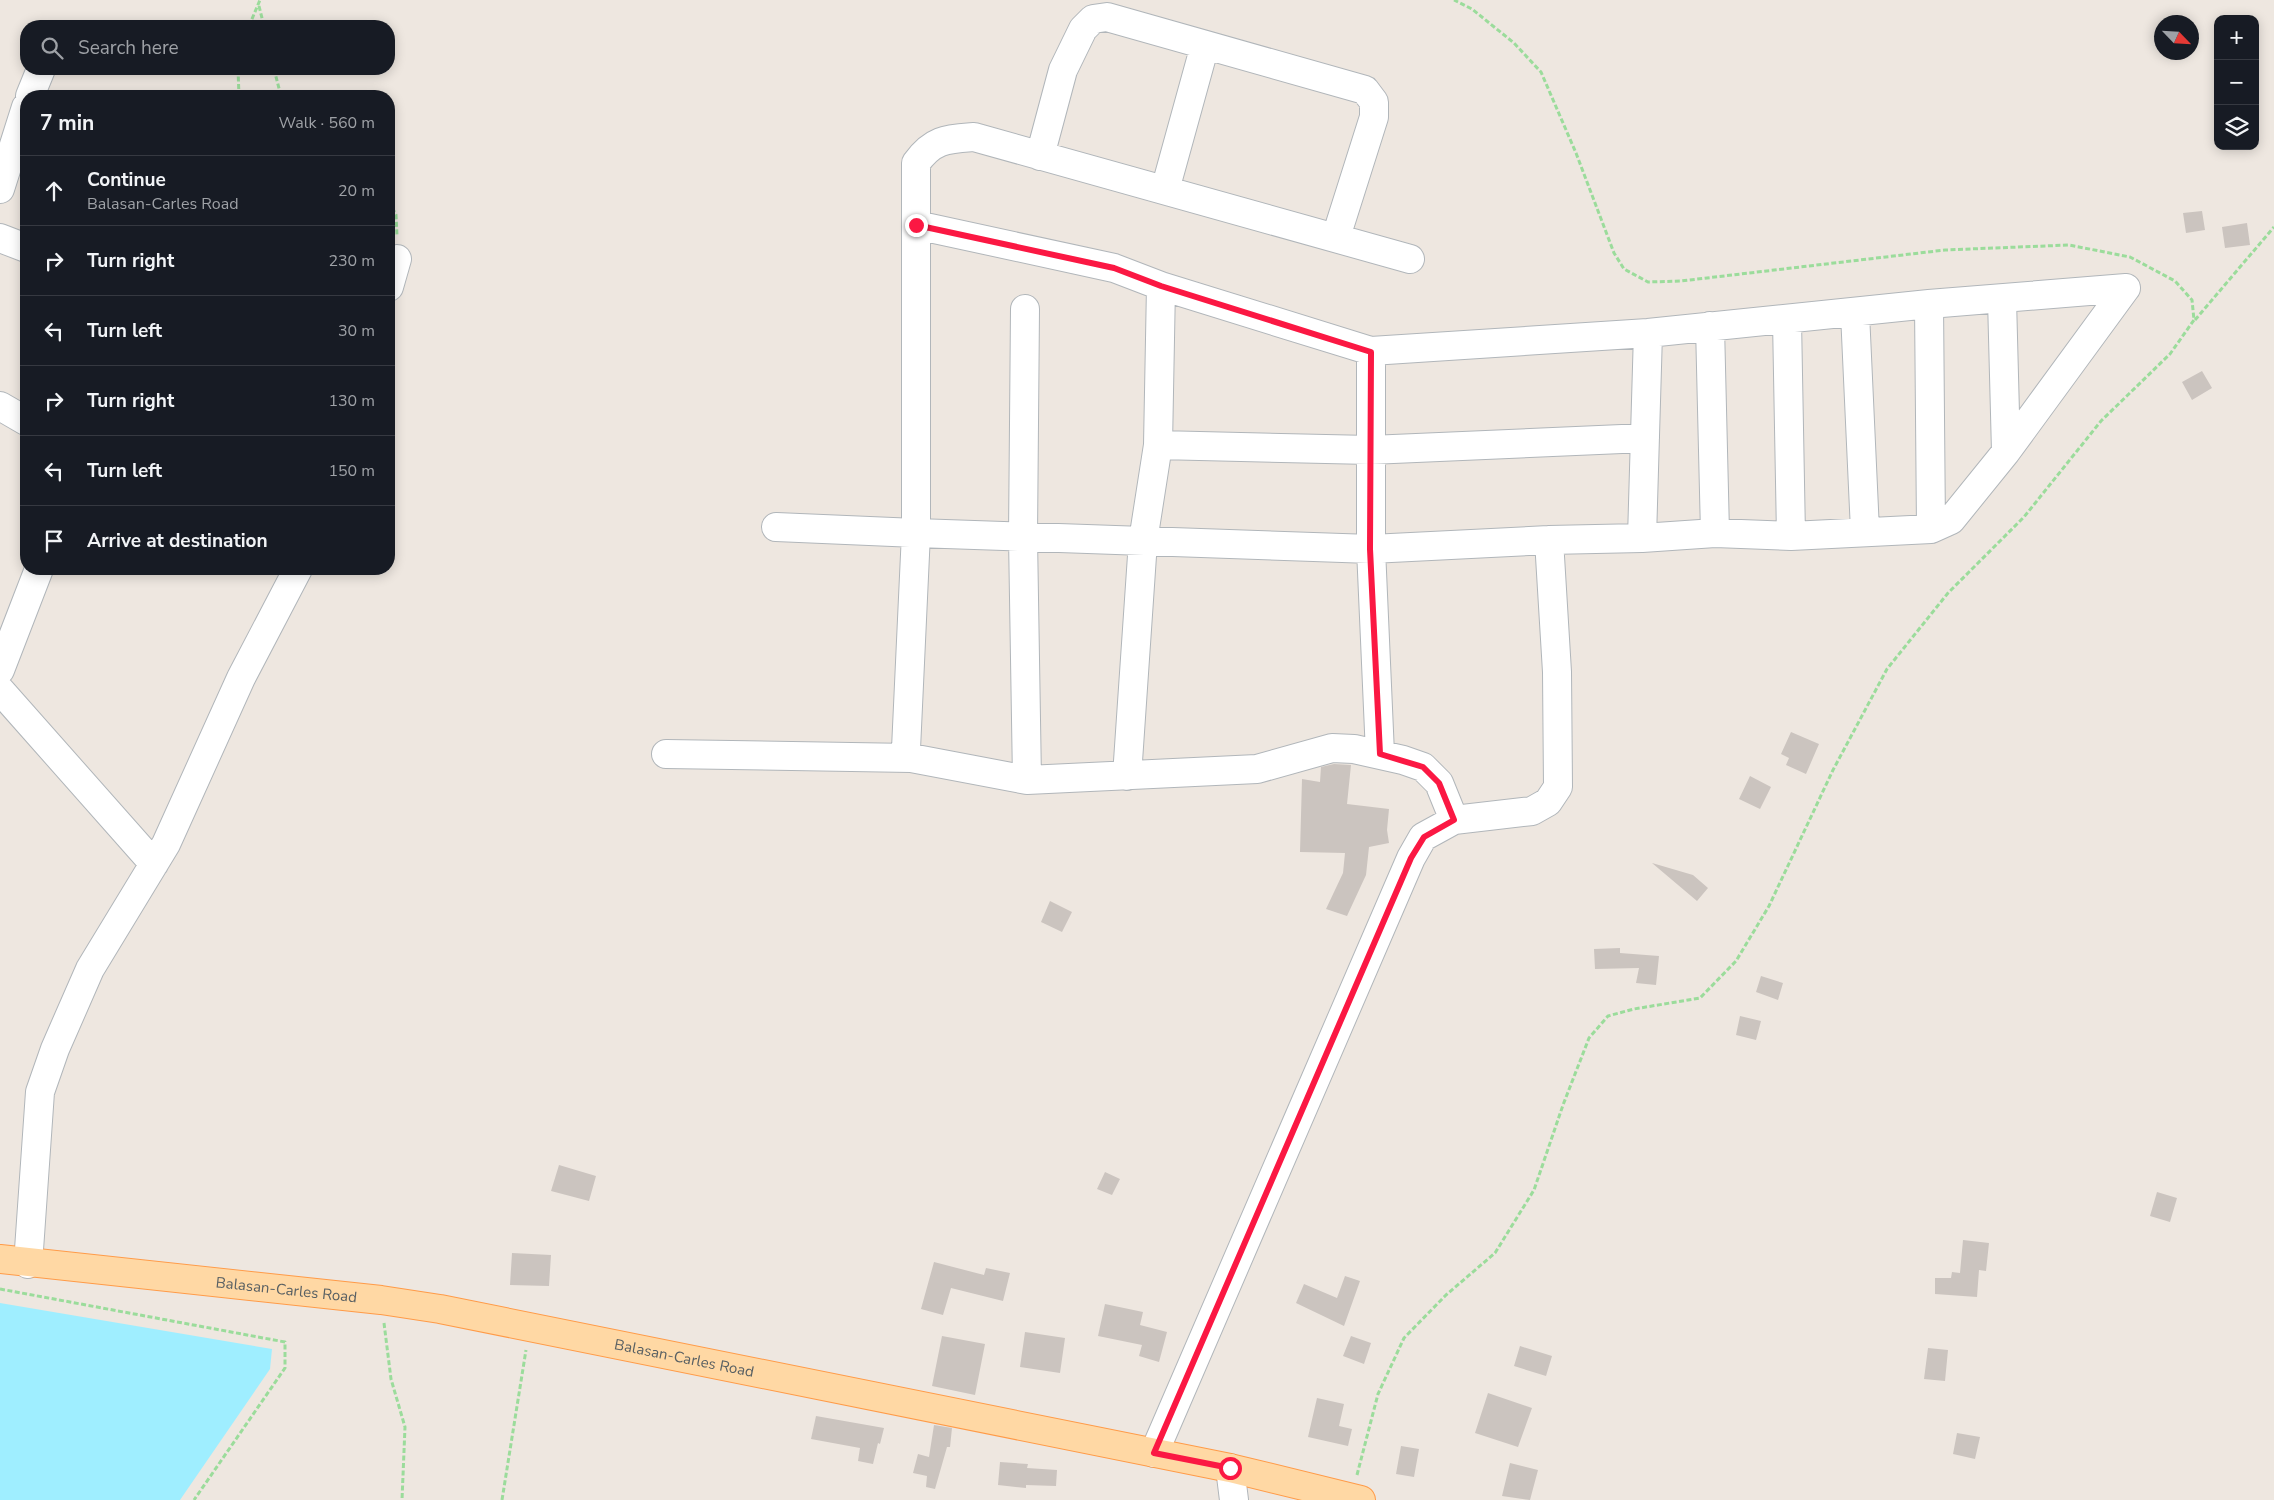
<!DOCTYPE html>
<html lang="en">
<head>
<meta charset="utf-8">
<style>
	:root { --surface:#171b24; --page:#20242c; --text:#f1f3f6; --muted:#9ea1a6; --line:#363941 }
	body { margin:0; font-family:"Nunito Sans",sans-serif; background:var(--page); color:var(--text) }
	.controls { position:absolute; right:15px; top:15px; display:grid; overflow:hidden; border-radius:10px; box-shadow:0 2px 12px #0003 }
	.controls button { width:45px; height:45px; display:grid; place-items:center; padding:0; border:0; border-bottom:1px solid var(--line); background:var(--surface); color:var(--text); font:25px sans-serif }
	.compass { position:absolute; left:2154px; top:15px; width:45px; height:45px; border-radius:50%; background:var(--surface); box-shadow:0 2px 12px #0003; rotate:115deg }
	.stop { position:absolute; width:15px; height:15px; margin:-11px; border:4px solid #fb1843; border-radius:50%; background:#fff }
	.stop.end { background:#fb1843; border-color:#fff; box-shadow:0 1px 5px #0008 }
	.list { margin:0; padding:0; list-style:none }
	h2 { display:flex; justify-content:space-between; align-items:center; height:65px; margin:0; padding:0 20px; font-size:21px }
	h2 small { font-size:16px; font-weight:400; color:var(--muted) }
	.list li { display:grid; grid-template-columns:32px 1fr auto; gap:15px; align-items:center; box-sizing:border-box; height:70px; padding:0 20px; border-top:1px solid var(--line) }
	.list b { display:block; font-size:19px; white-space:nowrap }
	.list p { margin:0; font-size:16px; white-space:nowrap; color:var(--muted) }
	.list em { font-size:16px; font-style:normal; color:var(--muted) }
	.icon { flex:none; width:28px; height:28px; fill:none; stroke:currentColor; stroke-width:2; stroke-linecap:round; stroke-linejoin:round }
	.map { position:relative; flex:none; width:2274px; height:1500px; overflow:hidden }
	.search { position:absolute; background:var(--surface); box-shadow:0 2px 12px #0003; left:20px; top:20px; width:375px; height:55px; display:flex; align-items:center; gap:12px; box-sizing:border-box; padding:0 18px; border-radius:20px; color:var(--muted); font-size:19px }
	.panel { position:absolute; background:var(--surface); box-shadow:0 2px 12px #0003; left:20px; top:90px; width:375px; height:485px; border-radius:20px }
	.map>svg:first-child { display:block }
</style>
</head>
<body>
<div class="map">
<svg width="2274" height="1500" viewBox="0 0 2274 1500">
	<rect width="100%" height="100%" fill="#eee7e0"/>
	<path fill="#9feeff" d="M0,1303L272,1349L270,1369L180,1500H0Z"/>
	<path fill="#cbc4bf" d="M2202,211L2205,230L2186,233L2183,213Z
		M2247,223L2250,245L2225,248L2222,227Z
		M2202,371L2212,388L2192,400L2182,382Z
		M1791,732L1819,744L1806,774L1786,765L1789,758L1781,754Z
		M1334,764L1351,765L1347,804L1389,809L1387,830L1389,843L1369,847L1366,875L1347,916L1326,909L1343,873L1345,853L1300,852L1302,779L1320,782L1321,767Z
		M1750,776L1771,787L1760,809L1739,799Z
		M1652,863L1693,875L1708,888L1697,901Z
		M1050,901L1072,912L1062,932L1041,922Z
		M1620,948V953L1659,956L1656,985L1636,983L1639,968L1595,969L1594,949Z
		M1761,976L1783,983L1778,1000L1756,992Z
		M1740,1016L1761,1021L1756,1040L1736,1035Z
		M559,1165L596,1176L589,1201L551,1191Z
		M1105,1172L1120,1179L1112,1195L1097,1189Z
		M2157,1192L2177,1198L2170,1222L2150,1216Z
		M1963,1240L1989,1243L1986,1271L1979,1270L1977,1297L1935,1294V1278H1951L1952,1272L1960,1273Z
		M512,1253L551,1255L549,1286L510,1285Z
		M934,1262L984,1275L986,1268L1010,1273L1003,1301L951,1288L943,1315L921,1309Z
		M1345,1276L1360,1281L1344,1326L1296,1303L1304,1284L1337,1298Z
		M1105,1304L1143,1312L1140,1325L1167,1332L1159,1362L1139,1356L1142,1345L1098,1336Z
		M1025,1332L1065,1338L1060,1373L1020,1367Z
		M942,1336L985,1344L975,1395L932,1386Z
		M1351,1336L1371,1343L1364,1364L1343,1356Z
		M1520,1346L1552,1356L1546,1376L1514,1366Z
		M1928,1348L1948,1350L1945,1381L1924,1379Z
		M1488,1393L1532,1408L1518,1447L1475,1433Z
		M1317,1398L1344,1404L1339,1426L1352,1429L1348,1446L1308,1437Z
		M816,1416L884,1428L880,1444L878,1443L873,1464L858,1461L860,1448L811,1439Z
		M934,1425L952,1428L950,1447H947L935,1489L926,1487L927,1476L913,1473L918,1454L929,1457Z
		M1957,1433L1980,1437L1975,1459L1953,1454Z
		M1401,1446L1419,1449L1414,1477L1396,1474Z
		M1000,1462L1028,1464L1027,1468L1057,1470L1056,1486L1026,1485V1488L998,1485Z
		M1510,1463L1538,1470L1530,1500L1502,1496Z"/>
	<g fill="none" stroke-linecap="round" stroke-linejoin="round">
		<defs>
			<path id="minor" d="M30,96L41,69
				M1040,156L1063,70L1083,29L1093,19L1107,17L1365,90L1374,102V117L1336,237
				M0,189L26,107
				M1165,190L1205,45
				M916,225L1114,268L1161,286L1158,445L1143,541L1127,776
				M0,238L26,248
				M1161,286L1371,351
				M389,287L397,259
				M2002,299L2006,452
				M1929,304L1931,529
				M1025,309L1023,537L1027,780
				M1855,313L1865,531
				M1787,320L1791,536
				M1710,326L1715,533
				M0,406L26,421
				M1158,445L1370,450L1645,438
				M776,527L916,533V163C933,139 947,139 974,137L1410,259
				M1642,538L1648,333
				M1549,540L1371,549V351L1648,333L1929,304L2126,288
				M0,670L39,569
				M0,690L154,864
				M666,754L911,758
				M1380,754L1371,549L916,533L906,749L911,758L1027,780L1257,769L1332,748L1354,749L1403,760L1423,767L1439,783L1454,820
				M28,1264L40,1092L55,1049L90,969L166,844L241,678L298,569
				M1154,1453L1411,858L1423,837L1454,820L1532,811L1548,802L1558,787L1557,672L1549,540L1642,538L1715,533L1791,536L1931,529L1951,520L2006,452L2126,288
				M1230,1468L1234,1500"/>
			<g id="major">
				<path id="s1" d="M0,1259L381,1300L440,1309L1230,1468L1361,1500"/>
			</g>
		</defs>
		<use href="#minor" stroke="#b1b6ba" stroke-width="30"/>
		<use href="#major" stroke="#ff9b48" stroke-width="30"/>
		<path stroke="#9bdc9b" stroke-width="3" stroke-dasharray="5 2.5" stroke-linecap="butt" d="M259,6L264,26
			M249,26L260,0
			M238,69L239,96
			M274,69L281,96
			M389,201L396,215L397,236
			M2195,320L2274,227
			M0,1289L285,1342V1368L194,1500
			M384,1323L391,1379L405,1427L402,1500
			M1357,1475L1378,1394L1404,1338L1446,1295L1495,1253L1534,1190L1563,1105L1589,1038L1608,1016L1634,1009L1700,998L1736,961L1769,906L1833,770L1887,669L1948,593L2024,517L2101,421L2170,354L2194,320L2192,300L2175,281L2130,257L2069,245L1945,250L1681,281L1648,282L1624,269L1614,253L1576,153L1541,72L1514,43L1472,9L1454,0
			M502,1500L526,1350"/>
		<use href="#minor" stroke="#fff" stroke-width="28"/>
		<use href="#major" stroke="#ffd8a4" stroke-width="28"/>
	</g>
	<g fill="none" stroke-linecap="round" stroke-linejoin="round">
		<path stroke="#fb1843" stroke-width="6" d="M916,225L1114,268L1161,286L1371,352L1370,549L1380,754L1423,767L1439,783L1454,820L1424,837L1411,858L1154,1453L1230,1468"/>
	</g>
	<g text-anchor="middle" stroke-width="4.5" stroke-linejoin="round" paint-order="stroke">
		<g font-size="15" fill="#596063" stroke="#fff">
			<text dy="5" stroke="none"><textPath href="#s1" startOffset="288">Balasan-Carles Road</textPath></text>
			<text dy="5" stroke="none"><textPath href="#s1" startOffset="692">Balasan-Carles Road</textPath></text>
		</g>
	</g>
</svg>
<div class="controls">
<button>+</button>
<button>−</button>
<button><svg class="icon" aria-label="layers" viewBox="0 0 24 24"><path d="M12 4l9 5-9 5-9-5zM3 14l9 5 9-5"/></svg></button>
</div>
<svg class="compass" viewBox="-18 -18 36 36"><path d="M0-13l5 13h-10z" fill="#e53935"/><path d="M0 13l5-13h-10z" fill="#9ea1a6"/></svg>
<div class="stop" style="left:1230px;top:1468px"></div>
<div class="stop end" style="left:916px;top:225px"></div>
<div class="search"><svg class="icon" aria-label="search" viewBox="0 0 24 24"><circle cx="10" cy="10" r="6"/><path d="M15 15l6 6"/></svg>Search here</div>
<section class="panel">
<h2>7 min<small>Walk · 560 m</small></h2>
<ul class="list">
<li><svg class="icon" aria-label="ahead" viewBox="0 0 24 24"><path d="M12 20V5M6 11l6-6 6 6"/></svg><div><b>Continue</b><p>Balasan-Carles Road</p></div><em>20 m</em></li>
<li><svg class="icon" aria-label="right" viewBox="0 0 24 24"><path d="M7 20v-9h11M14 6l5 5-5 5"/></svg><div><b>Turn right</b></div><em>230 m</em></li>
<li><svg class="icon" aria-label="left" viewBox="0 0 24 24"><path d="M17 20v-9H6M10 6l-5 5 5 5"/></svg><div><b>Turn left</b></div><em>30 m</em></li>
<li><svg class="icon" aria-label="right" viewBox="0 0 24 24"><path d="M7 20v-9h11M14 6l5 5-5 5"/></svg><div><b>Turn right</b></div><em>130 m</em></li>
<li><svg class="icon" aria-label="left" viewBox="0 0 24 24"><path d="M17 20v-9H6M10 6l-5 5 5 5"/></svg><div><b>Turn left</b></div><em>150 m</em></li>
<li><svg class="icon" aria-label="arrive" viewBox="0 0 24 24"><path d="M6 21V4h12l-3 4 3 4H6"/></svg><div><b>Arrive at destination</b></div></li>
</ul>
</section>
</div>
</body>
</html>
